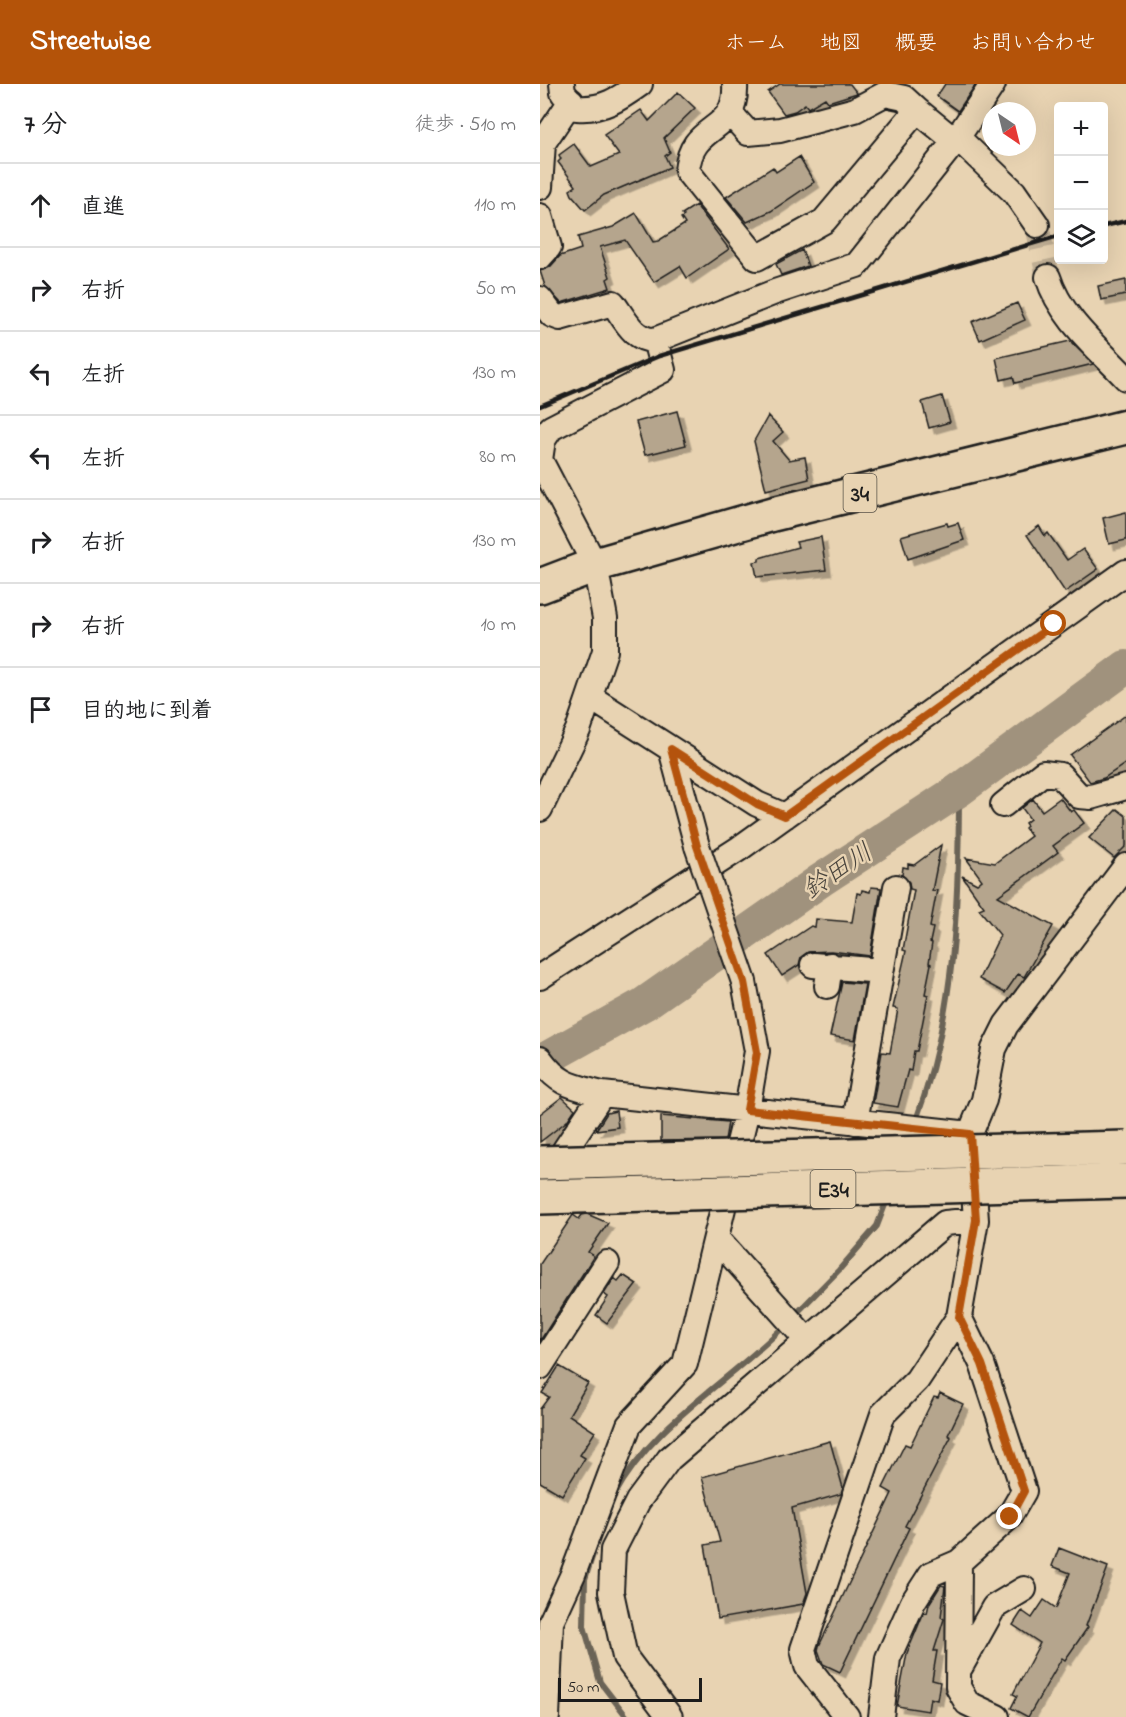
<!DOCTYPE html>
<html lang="ja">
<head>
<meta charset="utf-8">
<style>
	:root { --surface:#fff; --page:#f6f6f6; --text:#202124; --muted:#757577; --line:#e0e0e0; --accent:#b45309 }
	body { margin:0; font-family:"Indie Flower","Klee One",sans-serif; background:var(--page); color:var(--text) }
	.controls { position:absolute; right:18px; top:18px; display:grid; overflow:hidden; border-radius:6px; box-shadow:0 6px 24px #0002 }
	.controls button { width:54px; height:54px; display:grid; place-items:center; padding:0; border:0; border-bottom:2px solid var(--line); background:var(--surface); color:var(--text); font:30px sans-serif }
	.compass { position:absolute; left:442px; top:18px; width:54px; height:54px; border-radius:50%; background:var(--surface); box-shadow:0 6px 24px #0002; rotate:145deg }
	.scale { position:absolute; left:18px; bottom:15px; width:144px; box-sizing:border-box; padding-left:6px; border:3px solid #1c1c1c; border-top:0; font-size:16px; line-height:21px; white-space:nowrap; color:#1c1c1c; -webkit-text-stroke:4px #e8d3b2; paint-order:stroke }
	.stop { position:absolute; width:18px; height:18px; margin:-14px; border:4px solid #b45309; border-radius:50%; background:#fff }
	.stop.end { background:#b45309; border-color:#fff; box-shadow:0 2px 6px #0008 }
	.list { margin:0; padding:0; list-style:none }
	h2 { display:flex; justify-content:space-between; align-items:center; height:78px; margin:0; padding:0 24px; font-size:26px }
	h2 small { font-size:20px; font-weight:400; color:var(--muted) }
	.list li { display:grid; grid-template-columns:39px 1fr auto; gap:18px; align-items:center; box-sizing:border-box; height:84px; padding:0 24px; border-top:2px solid var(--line) }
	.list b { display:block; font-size:22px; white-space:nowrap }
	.list em { font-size:20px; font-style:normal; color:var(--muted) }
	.icon { flex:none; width:33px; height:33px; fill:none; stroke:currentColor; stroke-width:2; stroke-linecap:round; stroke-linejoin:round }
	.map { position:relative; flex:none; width:586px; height:1633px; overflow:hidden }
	header { display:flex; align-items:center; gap:36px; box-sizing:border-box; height:84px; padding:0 30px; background:var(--accent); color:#fff }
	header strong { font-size:28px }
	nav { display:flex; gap:33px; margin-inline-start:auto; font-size:21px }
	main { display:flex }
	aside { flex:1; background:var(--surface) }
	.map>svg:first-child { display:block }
</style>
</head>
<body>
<header>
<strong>Streetwise</strong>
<nav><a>ホーム</a><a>地図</a><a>概要</a><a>お問い合わせ</a></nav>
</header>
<main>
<aside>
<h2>7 分<small>徒歩 · 510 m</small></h2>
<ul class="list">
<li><svg class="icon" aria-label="ahead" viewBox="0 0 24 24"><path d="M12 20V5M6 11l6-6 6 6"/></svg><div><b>直進</b></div><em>110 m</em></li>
<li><svg class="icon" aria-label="right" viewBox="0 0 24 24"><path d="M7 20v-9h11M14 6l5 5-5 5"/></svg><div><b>右折</b></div><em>50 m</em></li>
<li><svg class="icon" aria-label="left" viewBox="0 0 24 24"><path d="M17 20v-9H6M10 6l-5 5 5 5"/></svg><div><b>左折</b></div><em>130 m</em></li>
<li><svg class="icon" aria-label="left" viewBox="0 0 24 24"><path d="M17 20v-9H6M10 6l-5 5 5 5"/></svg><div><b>左折</b></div><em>80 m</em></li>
<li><svg class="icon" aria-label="right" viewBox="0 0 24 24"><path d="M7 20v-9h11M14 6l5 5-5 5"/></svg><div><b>右折</b></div><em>130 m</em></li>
<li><svg class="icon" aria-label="right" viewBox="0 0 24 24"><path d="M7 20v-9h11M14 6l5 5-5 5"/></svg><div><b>右折</b></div><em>10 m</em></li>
<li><svg class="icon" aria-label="arrive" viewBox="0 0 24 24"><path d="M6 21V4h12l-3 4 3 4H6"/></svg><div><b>目的地に到着</b></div></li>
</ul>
</aside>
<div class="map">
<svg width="586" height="1633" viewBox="0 0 586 1633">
	<defs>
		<filter id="shadow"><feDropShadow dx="5.5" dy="5.5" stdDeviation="0" flood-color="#0004"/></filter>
	</defs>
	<rect width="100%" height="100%" fill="#e8d3b2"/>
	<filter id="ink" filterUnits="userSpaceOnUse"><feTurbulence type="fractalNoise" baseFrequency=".0167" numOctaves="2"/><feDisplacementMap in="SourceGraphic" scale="12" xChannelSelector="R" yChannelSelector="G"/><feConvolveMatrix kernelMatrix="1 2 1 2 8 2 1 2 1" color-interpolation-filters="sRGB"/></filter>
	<g filter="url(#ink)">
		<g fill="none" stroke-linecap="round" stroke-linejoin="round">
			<path stroke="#6b6356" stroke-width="6" d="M375,1039C415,932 419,819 419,706
				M253,1233L299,1186L337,1142L348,1113
				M74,1412C113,1338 189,1299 246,1240
				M53,1470L45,1495L44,1542L60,1598L87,1633"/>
			<path stroke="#a0927d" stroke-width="34" d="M0,978L104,920L281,796L419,706L586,583"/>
		</g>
		<path fill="#b5a58d" stroke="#1c1c1c" stroke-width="1.5" filter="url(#shadow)" d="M240,0H310L317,9L288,18L285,14L268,24L265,20L255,27L244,30L228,8Z
			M405,0H436L418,27L397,12Z
			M138,8L155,24L124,54L130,68L125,72L130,83L64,111L45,126L32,111L30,106L36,102L18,78L21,75L19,71L34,60L51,83L79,71L64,51L101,26L109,37Z
			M259,73L274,98L231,127L207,138L186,113L233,83L236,88Z
			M156,121L189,165L147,194L140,182L114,198L85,156L60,163L70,193L67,195L70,204L21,219L5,202L0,187L10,183L20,172L41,165L38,153L73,143L96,129L113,158L118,157L145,140L141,134L144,132L142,130Z
			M262,166L268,182L241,191L236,180Z
			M586,196V211L561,216L558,202Z
			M477,219L485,236L440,256L432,238Z
			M530,257L553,280L475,299L473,293L461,296L456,274Z
			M402,312L410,338L389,344L382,318Z
			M137,327L146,361L105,371L96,338Z
			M228,332L243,348L233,357L249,376L265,373L269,395L226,406L214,357Z
			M586,428V456L569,460L563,434Z
			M407,439L408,442L418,439L424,456L368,475L361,452Z
			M499,442L505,452L508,449L527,476L543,465L558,485L525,508L487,451Z
			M281,453L286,486L217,493L214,478L219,477V474L258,463L256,458Z
			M586,631V679L564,694L550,698L530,671Z
			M520,714L531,728L534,726L544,739L513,762L518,768L458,812L513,842L484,893L478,890L465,909L439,895L460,851L439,825L444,823L422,792L437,800L442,796L426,774L455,779L491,752L485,744L487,742L485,739L490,735L482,724L493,715L502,727Z
			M577,725L586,732V762L574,774L549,754Z
			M401,761L392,807L397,806L390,843L393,844L390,858L392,859L389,879L391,880L385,910L388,911L377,967H374L371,987L368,986L358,1023L333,1019L342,968L350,969L358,925L353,924L366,867L363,866L374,806L370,805L369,798L362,791L363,783L368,784V780L374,781Z
			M331,803L341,804L330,872L291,867L268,868L261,873L259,881L242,892L228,871L271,842L275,843L276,835L312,838L317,809L321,810L322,806L330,808Z
			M302,898L325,900L315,956L290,952Z
			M22,1013L35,1025L27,1037L0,1058V1030Z
			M76,1027L78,1043L56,1046L67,1029Z
			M121,1032L188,1038L185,1056L121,1057Z
			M47,1130L68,1139L48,1168L54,1172L0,1257V1180L33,1131L39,1135L42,1131Z
			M83,1191L97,1200L67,1239L56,1231L68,1213L64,1210L74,1194L78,1197Z
			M19,1282L48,1299L29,1331L55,1348L40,1371L45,1374L22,1411L0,1398V1325L9,1313L2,1309Z
			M400,1309L423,1320L408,1351L411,1353L365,1442L369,1444L300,1588L283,1580L278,1566L279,1562L352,1409L343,1404L365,1360L370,1362L394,1313L398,1314Z
			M290,1357L303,1404L301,1410L252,1424L267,1509L263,1520L178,1535L165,1461L180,1458L162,1393Z
			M519,1464L568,1483L546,1542L548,1543L525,1576L522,1574L488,1633L471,1624L477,1612L473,1610L500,1559L473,1541L482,1527L492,1534L504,1516L516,1524L530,1489L512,1482Z
			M401,1501L405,1502L401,1533L404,1535L394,1567H397L392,1596L400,1598L397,1616L390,1614L388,1627L357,1622L367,1569L384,1528L387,1529L389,1520Z"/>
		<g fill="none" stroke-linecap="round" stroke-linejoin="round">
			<path stroke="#bfae94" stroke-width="24" stroke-dasharray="24 12" stroke-linecap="butt" d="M497,141L508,193"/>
			<defs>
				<path id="minor" d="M22,0L23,9L37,24C63,26 79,15 100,0
					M377,26L415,57
					M191,30L208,49L240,46L315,26L345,10L364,14L377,26L284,137L217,174L147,87C151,36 198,52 195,0
					M418,54L474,108L497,141
					M0,103L3,59L31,17
					M0,132L9,163L0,173
					M508,193C520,233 558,264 586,294
					M0,215L12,231L20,234L73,219C84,234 94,257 115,256L235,208L317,181L415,57L453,0
					M50,613L217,720L245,732
					M131,665L157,762
					M463,721L503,689L520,691L539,712L551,713L586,703
					M0,725L38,646L65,567V534L55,481L0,376L3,356L11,344L123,286L115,256
					M273,881L341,887
					M0,893L200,764L586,488
					M287,902L290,881
					M0,975C19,1001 32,1002 62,1010L430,1050
					M315,1038L356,803
					M10,1088L62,1010
					M176,1154L266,1255
					M0,1283L67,1179
					M421,1582L454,1523L484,1505
					M7,1633L11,1538L33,1490L89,1341L145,1280L207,1026L217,967L204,898
					M130,1633L85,1573L71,1508L73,1466L98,1417L129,1375L405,1139L436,1136
					M307,1633L267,1582L263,1565L343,1330L377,1296L419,1233
					M341,1633L348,1574L373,1518L391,1490L419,1478
					M457,1633L427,1619L418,1603L419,1478L469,1433L484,1407L442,1280L419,1233L436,1136L430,1050L444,1016L454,965L466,941L586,782"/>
				<path id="highway" d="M0,502L55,481L233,430L586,343"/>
			</defs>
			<use href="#minor" stroke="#1c1c1c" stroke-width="28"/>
			<use href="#highway" stroke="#1c1c1c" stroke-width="38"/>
			<use href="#minor" stroke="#e8d3b2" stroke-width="24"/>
			<use href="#highway" stroke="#e8d3b2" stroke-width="33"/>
			<path stroke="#1c1c1c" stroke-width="4.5" d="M564,142L586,137
				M0,322L119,272L518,152"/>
			<defs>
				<path id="minor-bridge" d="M157,762L204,898"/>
				<path id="highway-bridge" d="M0,1079L586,1064
					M0,1113L586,1097"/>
			</defs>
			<use href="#minor-bridge" stroke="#1c1c1c" stroke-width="28" stroke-linecap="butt"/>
			<use href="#highway-bridge" stroke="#1c1c1c" stroke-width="38" stroke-linecap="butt"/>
			<use href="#minor-bridge" stroke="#e8d3b2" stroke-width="24"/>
			<use href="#highway-bridge" stroke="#e8d3b2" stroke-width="33"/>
		</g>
	</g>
	<g fill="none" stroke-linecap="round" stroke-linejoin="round" filter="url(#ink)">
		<path stroke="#b45309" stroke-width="8" d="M470,1433L484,1407L442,1280L419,1233L436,1136L430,1050L207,1026L217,968L204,898L157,762L131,665L217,720L245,732L514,540"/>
	</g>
	<g text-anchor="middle" stroke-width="5" stroke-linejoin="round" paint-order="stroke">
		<g fill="#e8d3b2" stroke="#595349" stroke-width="1.5">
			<rect x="303.5" y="390" width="33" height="38" rx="4.5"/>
			<rect x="270.5" y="1086" width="45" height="38" rx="4.5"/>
		</g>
		<g font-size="22" font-weight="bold" fill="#1c1c1c">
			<text x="320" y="417">34</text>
			<text x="293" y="1113">E34</text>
		</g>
		<g font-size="26" font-style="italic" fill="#4a453e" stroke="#e8d3b2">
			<text transform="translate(297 786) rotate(-34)" y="9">鈴田川</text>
		</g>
	</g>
</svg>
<div class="controls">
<button>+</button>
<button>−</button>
<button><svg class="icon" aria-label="layers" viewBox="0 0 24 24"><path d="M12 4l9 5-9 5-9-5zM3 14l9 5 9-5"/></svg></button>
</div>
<svg class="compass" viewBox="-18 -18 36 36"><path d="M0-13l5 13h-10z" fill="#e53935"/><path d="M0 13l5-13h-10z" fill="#757577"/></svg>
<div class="scale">50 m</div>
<div class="stop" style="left:514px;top:540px"></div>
<div class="stop end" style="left:470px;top:1433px"></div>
</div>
</main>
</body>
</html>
